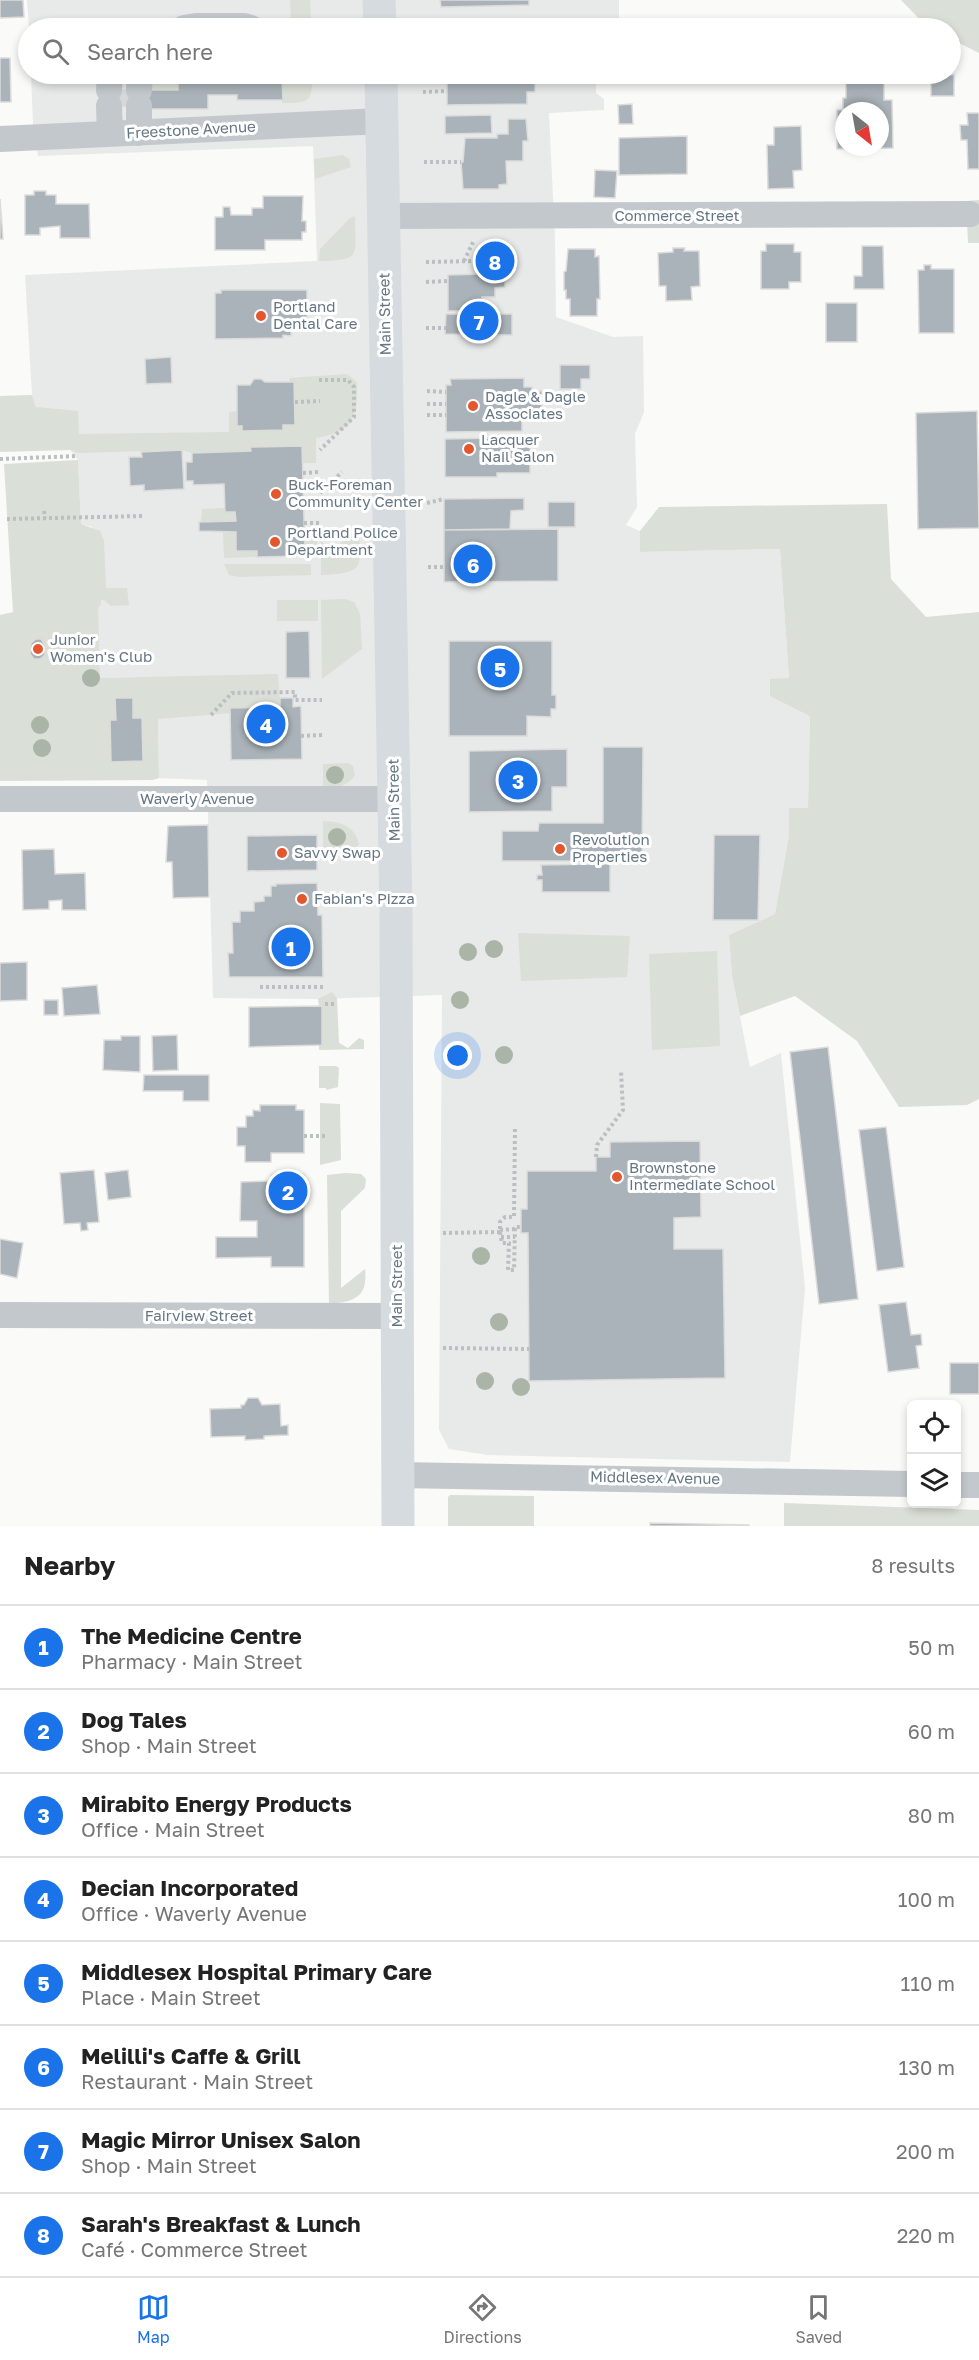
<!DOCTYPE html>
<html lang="en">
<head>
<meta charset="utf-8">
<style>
	:root { --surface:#fff; --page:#f6f6f6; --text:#222; --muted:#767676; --line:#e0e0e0; --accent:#1a73e8 }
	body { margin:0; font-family:"Golos Text",sans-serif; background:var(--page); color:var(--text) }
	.controls { position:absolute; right:18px; bottom:18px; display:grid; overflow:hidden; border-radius:9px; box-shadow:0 3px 9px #0003 }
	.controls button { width:54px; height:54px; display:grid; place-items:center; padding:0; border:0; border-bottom:2px solid var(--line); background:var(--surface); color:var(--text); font:30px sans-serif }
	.compass { position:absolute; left:835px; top:102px; width:54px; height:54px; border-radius:50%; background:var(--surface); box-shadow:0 3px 9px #0003; rotate:149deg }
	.you { position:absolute; left:458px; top:1056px; width:21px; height:21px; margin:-15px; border:4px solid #fff; border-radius:50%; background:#1a73e8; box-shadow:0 0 0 9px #1a73e833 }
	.badge { display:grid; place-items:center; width:39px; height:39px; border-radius:50%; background:var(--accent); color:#fff; font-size:20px; font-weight:700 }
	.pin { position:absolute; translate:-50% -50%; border:3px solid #fff; box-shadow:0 2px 6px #0006 }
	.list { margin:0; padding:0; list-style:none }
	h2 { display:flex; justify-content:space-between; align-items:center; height:78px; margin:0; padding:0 24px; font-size:26px }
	h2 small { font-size:20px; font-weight:400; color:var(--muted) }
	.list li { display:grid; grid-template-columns:39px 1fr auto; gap:18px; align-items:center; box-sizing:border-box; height:84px; padding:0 24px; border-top:2px solid var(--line) }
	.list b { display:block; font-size:22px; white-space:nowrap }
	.list p { margin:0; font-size:20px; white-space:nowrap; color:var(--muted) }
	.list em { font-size:20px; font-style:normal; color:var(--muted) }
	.icon { flex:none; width:33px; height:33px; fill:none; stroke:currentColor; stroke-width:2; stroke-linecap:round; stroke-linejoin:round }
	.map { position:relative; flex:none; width:979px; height:1526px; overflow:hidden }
	.search { position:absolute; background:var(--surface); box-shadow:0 3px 9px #0003; left:18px; right:18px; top:18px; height:66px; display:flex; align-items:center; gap:15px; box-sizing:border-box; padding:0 21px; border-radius:33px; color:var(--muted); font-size:22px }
	.sheet { height:750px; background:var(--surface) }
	nav { display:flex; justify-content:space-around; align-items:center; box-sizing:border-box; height:84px; border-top:2px solid var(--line); background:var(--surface); font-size:16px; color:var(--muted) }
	nav a { display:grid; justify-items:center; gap:3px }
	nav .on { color:var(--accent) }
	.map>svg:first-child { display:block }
</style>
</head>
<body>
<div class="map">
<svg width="979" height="1526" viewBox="0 0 979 1526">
	<rect width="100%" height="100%" fill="#fafaf8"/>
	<path fill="#e8e9e9" d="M27,0H619V28H29Z
		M31,74H614L596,78V93L604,99V110L549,113L555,241L556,317L613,337L643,336L644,412L635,434L637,507L626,525L640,531V552L780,549L789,678L810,715L808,808H789V835L775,914L729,935L732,976L750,1067L781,1053L805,1288L790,1462L488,1455L449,1449L439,1430L442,995L318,999L213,998L207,780L159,778L158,719L162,677L100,678L92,527L81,524L78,460L36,407L32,395L25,275L317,261L313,146L38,156L33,124Z"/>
	<path fill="#dadfd7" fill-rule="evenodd" d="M290,0H310L311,28L300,27L291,18Z
		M901,0H979V53L951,39L950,28L927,27Z
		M148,74H207H179L178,90H145Z
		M283,74H312C313,102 309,103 282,103Z
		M343,155L349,159L351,167L315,179L314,159Z
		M979,200V243H968L966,201Z
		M355,216C355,256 363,260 319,261L320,249L350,218Z
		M347,374L357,382C358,417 354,432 316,438V463H302V446L251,447V451L192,453L182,450L78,453L71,450L0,452V396L32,395L36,407L78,411L79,434L229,432V412L237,411V426H242V431L283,430V425H295L294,382H289L290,378Z
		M78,460L81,524L100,531L104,541L106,588H127L129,605L111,606L104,600H101V605L98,607L100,678L278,674L280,707L231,708V713L158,719L159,778L153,780L0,781V615L13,612L4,464ZM115,698H133V718H142L143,761L111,762L110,720H116Z
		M887,504L891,579L926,617L979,612V1099L967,1105L899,1107L857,1041L795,996L740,1016L732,976L729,935L775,914L789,835V808H808L810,716L770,696V679L789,678L780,549L640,552V531L659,507Z
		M225,508V512H235L236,521L201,522L202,509Z
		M304,527H317V556H305Z
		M358,527C362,568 365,573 321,575V541L332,551Z
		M223,530L236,532V551H257V557L224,558Z
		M224,564H311V575L240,577L229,575Z
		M345,599L354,602L360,614L362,649L322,679L321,600Z
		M277,600H318V621H277Z
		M348,763L353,766L355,775C347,787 336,787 323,790V764Z
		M323,821C341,822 353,825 359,843L355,853H327L323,849Z
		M518,933L630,936L627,977L521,981Z
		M717,951L720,1046L652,1050L649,954Z
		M332,992L337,998L339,1043L348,1048L359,1038L364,1040V1049L319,1050V1045H322V1007L319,1006L318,999Z
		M319,1066H336L339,1068L338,1087L326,1090V1088H319Z
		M320,1103L340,1104L341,1160L320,1165Z
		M346,1173L361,1174L366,1179L365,1188L341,1211V1288L365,1269C368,1297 355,1302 329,1304L327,1175Z
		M450,1495L534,1496V1526H448V1497Z
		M784,1503L979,1510V1526H784Z"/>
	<path fill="#aab3b9" stroke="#dcdcda" stroke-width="1.5" fill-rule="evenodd" d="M0,0H23L24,17L0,18Z
		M440,0H529V5L441,7Z
		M0,58H10L11,102H0Z
		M178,74H285L282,75L283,100H237V95H208V109H145V106H100V90H178Z
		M441,74H495V76H441Z
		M495,74H526V79L535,78V92H527V104L447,105V77L495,76Z
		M884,74V100H892L893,148L837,149V110H843V98H846V75ZM844,111H880V147H844Z
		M931,74L954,75V96H931Z
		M632,104L633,124H619L618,105Z
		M967,113H979V169H968L967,140H961L960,125H968Z
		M491,115L492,133L445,134V116Z
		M508,119H526L528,141H523V161H506L507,184L499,185V189H463L461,162H463L465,138H497V134H508Z
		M801,126L802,170L793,171L794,188L768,189L767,145H774V127Z
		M687,136V174L619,175V138Z
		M595,170L617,171L615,198L594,197Z
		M34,191H46V195H56V204H89L90,238H60V226L40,228V235H25V195H34Z
		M263,196H303L302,221H306V232H302V240H265V250H215V217H223V207H230L231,215H252V208H263Z
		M0,199L3,239H0Z
		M766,244H794V252H801V282H789V289H761V251H766Z
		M862,246H883L884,289H854V276H862Z
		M481,248H511L512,269H505V287L495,288V297H482V311H448V275L481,274V269H477V258H481Z
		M673,248H685L684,251H699L700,286L691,287L692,300L666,301V286H659L658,253L673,252Z
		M568,249H595V257L599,256L600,299H597V316H570V299H566V290H564V272L566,271Z
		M924,265H931V269H954V333H919L918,270H924Z
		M221,290H307V325H291V336L283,335V338L215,339V293H221Z
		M826,303H857V342H826Z
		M446,314H512V335L445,334Z
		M171,357L172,383L146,384L145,359Z
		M560,365H590V379H581V389H560Z
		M524,378V387H532V391H542V418H532V421H522V431L446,432V385H451L450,379Z
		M254,379H261L265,382H294L295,425H283V430L242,431V426H237V385H250Z
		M977,411L979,528L918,529L916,413Z
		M493,438V441L530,440V473H497V477H445V439Z
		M302,446L305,556L257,557V551H236V532L199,531V522L236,521L235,512H225L224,484L193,485V481H186V462H192V453L251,451L250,447Z
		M182,450L184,489L144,491V485L130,486L129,457H142L141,452Z
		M524,498V510L511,511L510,529L444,530V499Z
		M548,502H575V527H548Z
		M558,529V581L444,582V530Z
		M309,631L310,678H286V632Z
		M36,639H41L45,645V655L40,659H34L30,654L31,643Z
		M449,641H552V695H556V709H551V717L527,716V736H449Z
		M115,698H133V718H142L143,761L111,762L110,720H116Z
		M280,698H293V707L301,706L302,759L231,760L230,708L280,707Z
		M603,747H643L642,860H606V864H610V892H542V880H537V875H542L541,865L599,864V861H502V831H538L539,823H603Z
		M567,749V787H552V811L469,812V751Z
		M208,825L209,897L173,898L172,862H166L168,826Z
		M317,835V870L247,871V836Z
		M714,835H760L758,920H713Z
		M54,849L55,874L85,873L86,910H62V900L49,901V909L23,910L22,850Z
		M317,883L318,915H322L323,977H229L228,953H233L232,922H240V911H254V902L264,901V896H271V886H276V884Z
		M27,962V1000L0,1001V963Z
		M97,985L100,1014L64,1016L62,988Z
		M44,1000H58V1015H44Z
		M322,1006V1045L249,1047V1007Z
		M177,1035L178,1070L153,1071L152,1036Z
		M121,1036H140V1072L103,1070L104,1040H121Z
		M828,1047L858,1299L819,1304L790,1052Z
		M144,1075H209V1101H183V1091H143Z
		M260,1105H296V1110H304V1153H271V1162H245V1146H237V1127H246V1116H253V1110L260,1111Z
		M886,1127L904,1267L877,1271L859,1130Z
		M700,1141L701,1217L674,1218V1249H723L725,1378L529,1381L528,1233H521V1209H527V1171H596V1157H610V1142Z
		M94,1170L99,1222L87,1223L88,1230L81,1231L80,1223L64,1224L60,1173Z
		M128,1170L131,1197L108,1200L105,1173Z
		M272,1175H304V1267H271V1257L216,1258V1237H257V1221H240L241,1182L272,1181Z
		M0,1239L23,1243L17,1278L0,1274Z
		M906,1302L911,1335L921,1334L922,1345L916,1346L919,1368L888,1372L879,1305Z
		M950,1363H979V1394H950Z
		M248,1398H258L262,1405L280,1404L281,1426L288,1425V1435L264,1436V1439L245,1440V1436L211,1437L210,1409L241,1408V1405H244Z
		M650,1523L749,1525V1526H650Z"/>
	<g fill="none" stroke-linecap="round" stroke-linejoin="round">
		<path stroke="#d5d9db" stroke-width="26" stroke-dasharray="26 13" stroke-linecap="butt" d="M122,106L123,90"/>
		<path stroke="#bbbfc2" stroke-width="4" stroke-dasharray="3 3" stroke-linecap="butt" d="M423,92L447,91
			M424,162H461
			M464,261L474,240
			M426,262L477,261
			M426,282L448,281
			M307,307L318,306
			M426,328H446
			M319,380H348L354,387V417L320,450
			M427,391L446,392
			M295,402L320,401
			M427,404H446
			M427,415H446
			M0,459L78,456
			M303,473L320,472
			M320,493L342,472
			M303,499H320
			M427,503L444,499
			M44,511L45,518
			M7,519L144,516
			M304,523H320
			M428,567H444
			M211,715L232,693L295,692V700H322
			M301,736L322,735
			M260,987H325
			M325,1004H337
			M304,1136H327
			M596,1157L597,1145L623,1110L621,1071
			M500,1230L515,1229
			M500,1232L502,1243H509L508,1270H514L515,1227H521
			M443,1233L500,1232V1222L505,1217H514L515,1126
			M501,1237H515
			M443,1348L529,1349"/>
		<path stroke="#c3c8cc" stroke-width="26" d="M184,28L196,26H244L251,28
			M109,90L110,74
			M139,90L140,74
			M109,106L110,134
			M139,106V133
			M0,139L382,121
			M383,216L970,214
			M0,799H394
			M0,1315L397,1316
			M398,1475L912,1484
			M956,1485H979"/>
		<path stroke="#d6dbdf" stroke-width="33" d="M379,0L380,28
			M381,74L396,914L398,1526"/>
	</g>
	<g fill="#aab4a7">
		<circle cx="91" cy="678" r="9"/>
		<circle cx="40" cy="725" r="9"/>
		<circle cx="42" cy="748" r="9"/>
		<circle cx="335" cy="775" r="9"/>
		<circle cx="337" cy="837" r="9"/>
		<circle cx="494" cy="949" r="9"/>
		<circle cx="468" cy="952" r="9"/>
		<circle cx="460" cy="1000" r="9"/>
		<circle cx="504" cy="1055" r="9"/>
		<circle cx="460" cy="1058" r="9"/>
		<circle cx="481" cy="1256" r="9"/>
		<circle cx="499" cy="1322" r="9"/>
		<circle cx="485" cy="1381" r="9"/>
		<circle cx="521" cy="1387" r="9"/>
	</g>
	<g fill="#e4572e" stroke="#fff" stroke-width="2">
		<circle cx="261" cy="316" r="6"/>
		<circle cx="473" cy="406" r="6"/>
		<circle cx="469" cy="449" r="6"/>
		<circle cx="276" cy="494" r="6"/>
		<circle cx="275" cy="542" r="6"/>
		<circle cx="38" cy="649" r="6"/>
		<circle cx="560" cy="849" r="6"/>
		<circle cx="282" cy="853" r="6"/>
		<circle cx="302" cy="899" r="6"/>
		<circle cx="617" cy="1177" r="6"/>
	</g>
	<g text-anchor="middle" stroke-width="6" stroke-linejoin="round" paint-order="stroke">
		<g font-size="15" fill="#657683" stroke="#fff">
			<text transform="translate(191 130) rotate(-3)" y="5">Freestone Avenue</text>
			<text x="677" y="221">Commerce Street</text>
			<text transform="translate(385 314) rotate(-91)" y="5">Main Street</text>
			<text x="197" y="804">Waverly Avenue</text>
			<text transform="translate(394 800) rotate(-91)" y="5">Main Street</text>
			<text transform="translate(397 1286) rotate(-90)" y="5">Main Street</text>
			<text x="199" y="1321">Fairview Street</text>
			<text transform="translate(655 1478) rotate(1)" y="5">Middlesex Avenue</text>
		</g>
		<g font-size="15" fill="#657683" stroke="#fff" text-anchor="start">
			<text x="273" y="312">Portland<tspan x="273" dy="17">Dental Care</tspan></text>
			<text x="485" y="402">Dagle &amp; Dagle<tspan x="485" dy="17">Associates</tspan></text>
			<text x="481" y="445">Lacquer<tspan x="481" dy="17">Nail Salon</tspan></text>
			<text x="288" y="490">Buck-Foreman<tspan x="288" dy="17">Community Center</tspan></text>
			<text x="287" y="538">Portland Police<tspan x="287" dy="17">Department</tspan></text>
			<text x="50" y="645">Junior<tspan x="50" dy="17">Women's Club</tspan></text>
			<text x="572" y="845">Revolution<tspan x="572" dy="17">Properties</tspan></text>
			<text x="294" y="858">Savvy Swap</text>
			<text x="314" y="904">Fabian's Pizza</text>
			<text x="629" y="1173">Brownstone<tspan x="629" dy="17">Intermediate School</tspan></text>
		</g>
	</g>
</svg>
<div class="controls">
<button><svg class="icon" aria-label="locate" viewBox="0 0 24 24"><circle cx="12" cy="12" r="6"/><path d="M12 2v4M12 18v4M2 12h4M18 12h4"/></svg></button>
<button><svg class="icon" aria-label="layers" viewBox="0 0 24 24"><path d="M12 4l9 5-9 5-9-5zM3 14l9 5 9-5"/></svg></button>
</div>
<svg class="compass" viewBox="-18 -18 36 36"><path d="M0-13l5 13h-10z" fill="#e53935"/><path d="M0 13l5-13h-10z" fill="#767676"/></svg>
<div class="you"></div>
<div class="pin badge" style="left:291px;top:947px">1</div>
<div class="pin badge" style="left:288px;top:1191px">2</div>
<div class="pin badge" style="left:518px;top:780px">3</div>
<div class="pin badge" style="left:266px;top:724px">4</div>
<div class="pin badge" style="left:500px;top:668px">5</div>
<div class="pin badge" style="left:473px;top:564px">6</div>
<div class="pin badge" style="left:479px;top:321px">7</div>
<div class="pin badge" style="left:495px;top:261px">8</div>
<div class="search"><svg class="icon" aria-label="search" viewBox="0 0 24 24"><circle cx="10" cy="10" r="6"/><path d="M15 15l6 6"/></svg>Search here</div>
</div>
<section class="sheet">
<h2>Nearby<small>8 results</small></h2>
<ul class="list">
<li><span class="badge">1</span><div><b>The Medicine Centre</b><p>Pharmacy · Main Street</p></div><em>50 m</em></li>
<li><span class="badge">2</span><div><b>Dog Tales</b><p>Shop · Main Street</p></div><em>60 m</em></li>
<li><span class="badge">3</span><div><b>Mirabito Energy Products</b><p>Office · Main Street</p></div><em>80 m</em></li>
<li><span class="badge">4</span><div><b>Decian Incorporated</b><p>Office · Waverly Avenue</p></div><em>100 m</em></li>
<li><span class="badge">5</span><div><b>Middlesex Hospital Primary Care</b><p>Place · Main Street</p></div><em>110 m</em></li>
<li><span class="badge">6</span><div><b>Melilli's Caffe &amp; Grill</b><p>Restaurant · Main Street</p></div><em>130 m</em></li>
<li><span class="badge">7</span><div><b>Magic Mirror Unisex Salon</b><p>Shop · Main Street</p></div><em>200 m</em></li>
<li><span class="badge">8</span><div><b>Sarah's Breakfast &amp; Lunch</b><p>Café · Commerce Street</p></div><em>220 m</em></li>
</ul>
</section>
<nav>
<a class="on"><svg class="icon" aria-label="map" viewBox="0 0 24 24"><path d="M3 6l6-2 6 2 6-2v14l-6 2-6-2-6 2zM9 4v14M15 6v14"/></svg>Map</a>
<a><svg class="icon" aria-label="directions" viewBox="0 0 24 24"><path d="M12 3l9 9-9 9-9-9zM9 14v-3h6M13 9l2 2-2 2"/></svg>Directions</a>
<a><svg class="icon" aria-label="saved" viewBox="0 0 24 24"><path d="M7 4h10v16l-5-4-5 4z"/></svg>Saved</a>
</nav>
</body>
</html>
